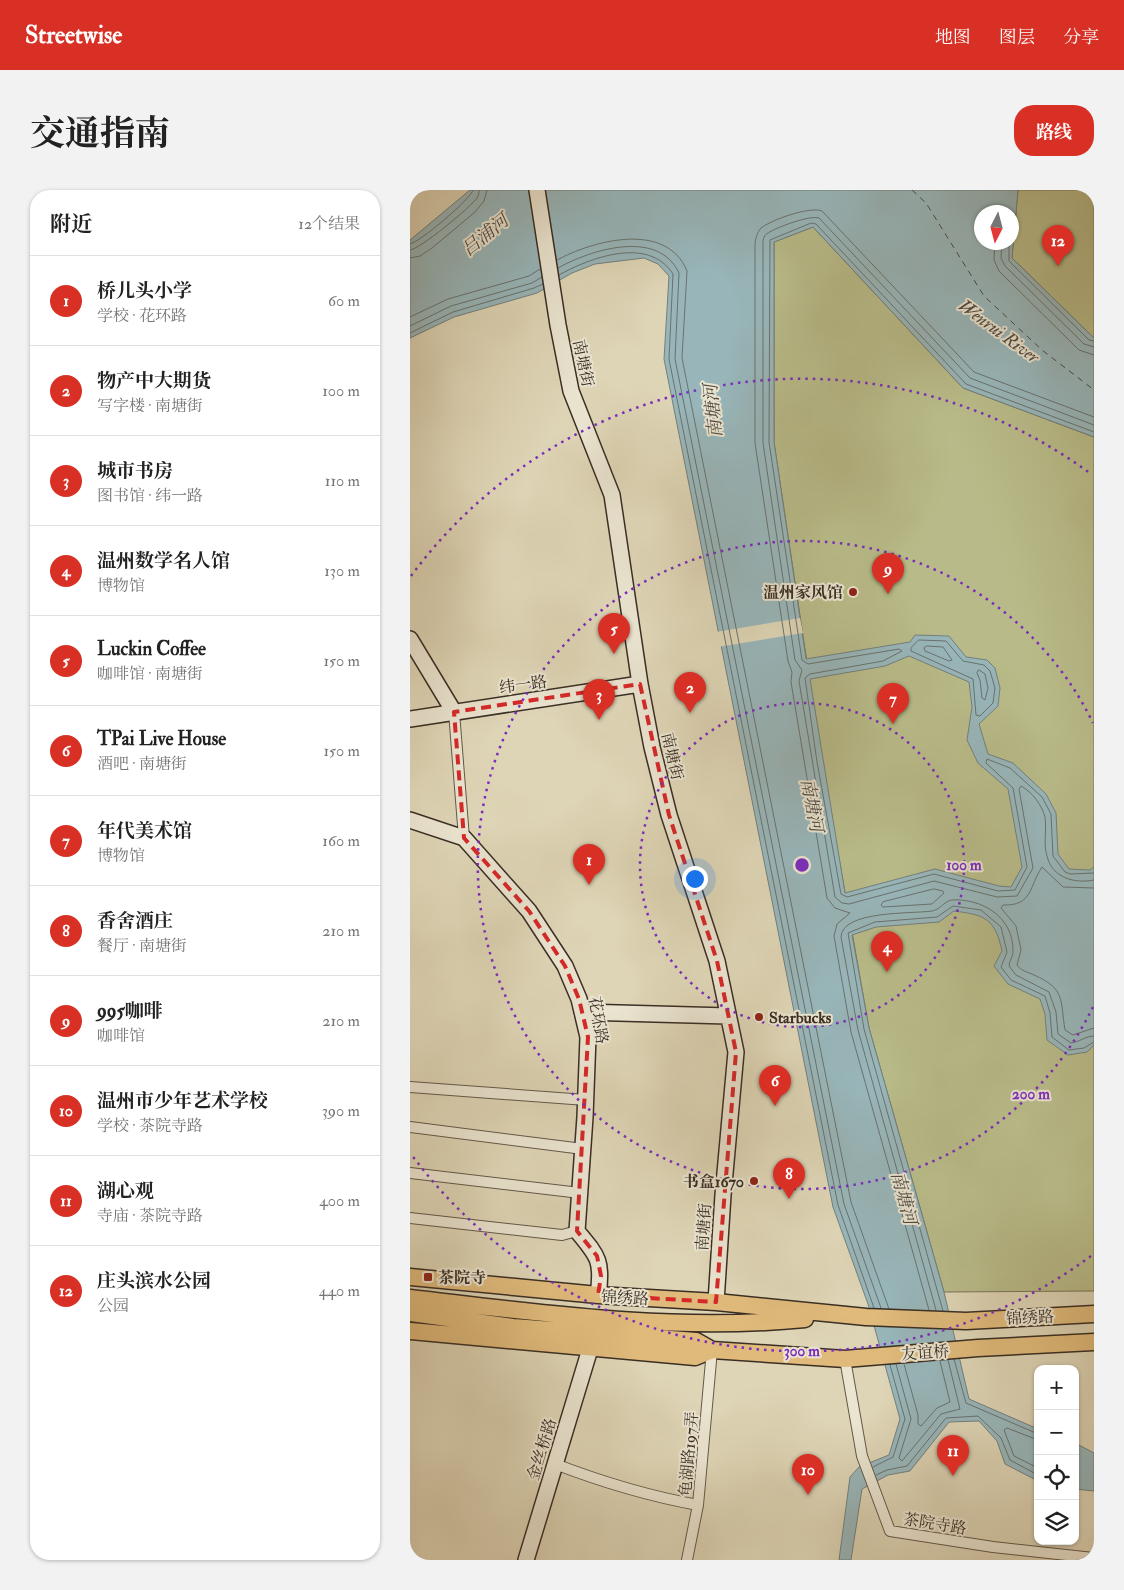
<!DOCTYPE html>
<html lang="zh">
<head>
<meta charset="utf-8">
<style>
	:root { --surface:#fff; --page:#f2f2f2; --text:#222; --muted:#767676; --line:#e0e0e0; --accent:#d93025 }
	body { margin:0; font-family:"IM FELL Double Pica","Noto Serif SC",serif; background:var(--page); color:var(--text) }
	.controls { position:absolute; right:15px; bottom:15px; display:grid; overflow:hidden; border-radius:10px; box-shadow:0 1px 4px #0004 }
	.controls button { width:45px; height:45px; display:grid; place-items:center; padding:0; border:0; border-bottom:1px solid var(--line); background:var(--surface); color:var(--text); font:25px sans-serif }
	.compass { position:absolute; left:564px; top:15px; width:45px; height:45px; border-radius:50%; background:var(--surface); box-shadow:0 1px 4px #0004; rotate:186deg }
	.you { position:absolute; left:284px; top:688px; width:18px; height:18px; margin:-12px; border:4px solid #fff; border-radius:50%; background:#1a73e8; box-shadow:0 0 0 8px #1a73e833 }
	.badge { display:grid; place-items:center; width:32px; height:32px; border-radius:50%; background:var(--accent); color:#fff; font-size:16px; font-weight:700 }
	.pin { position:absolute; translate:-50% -41px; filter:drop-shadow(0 1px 2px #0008) }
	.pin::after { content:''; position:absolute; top:26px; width:18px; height:15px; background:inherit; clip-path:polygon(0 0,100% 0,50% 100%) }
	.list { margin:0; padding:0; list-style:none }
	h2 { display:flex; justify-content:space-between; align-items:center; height:65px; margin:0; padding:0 20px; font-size:21px }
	h2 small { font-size:16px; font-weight:400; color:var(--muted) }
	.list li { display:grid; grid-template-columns:32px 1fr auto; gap:15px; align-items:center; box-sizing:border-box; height:90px; padding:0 20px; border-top:1px solid var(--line) }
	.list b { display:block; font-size:19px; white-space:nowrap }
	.list p { margin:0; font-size:16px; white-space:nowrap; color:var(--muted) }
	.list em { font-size:16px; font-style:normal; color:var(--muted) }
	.icon { flex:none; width:28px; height:28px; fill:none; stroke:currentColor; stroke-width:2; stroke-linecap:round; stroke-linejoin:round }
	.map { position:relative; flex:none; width:684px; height:1370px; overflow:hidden; border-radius:20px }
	header { display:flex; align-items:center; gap:30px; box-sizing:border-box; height:70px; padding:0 25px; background:var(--accent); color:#fff }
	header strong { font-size:24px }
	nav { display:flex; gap:28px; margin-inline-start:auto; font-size:18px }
	.intro { display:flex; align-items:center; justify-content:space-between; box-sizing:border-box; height:120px; padding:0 30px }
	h1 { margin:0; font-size:35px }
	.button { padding:12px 22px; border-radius:20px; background:var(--accent); color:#fff; font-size:18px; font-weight:700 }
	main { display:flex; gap:30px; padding:0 30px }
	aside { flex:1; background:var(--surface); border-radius:20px; box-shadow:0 1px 4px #0004 }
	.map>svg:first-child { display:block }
</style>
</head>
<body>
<header>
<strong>Streetwise</strong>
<nav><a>地图</a><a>图层</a><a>分享</a></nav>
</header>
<div class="intro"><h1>交通指南</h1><a class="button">路线</a></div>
<main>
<aside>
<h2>附近<small>12个结果</small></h2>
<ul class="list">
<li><span class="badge">1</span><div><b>桥儿头小学</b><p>学校 · 花环路</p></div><em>60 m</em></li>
<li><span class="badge">2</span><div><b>物产中大期货</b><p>写字楼 · 南塘街</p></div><em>100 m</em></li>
<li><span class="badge">3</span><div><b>城市书房</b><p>图书馆 · 纬一路</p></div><em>110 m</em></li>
<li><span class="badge">4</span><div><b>温州数学名人馆</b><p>博物馆</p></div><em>130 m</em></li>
<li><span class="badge">5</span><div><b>Luckin Coffee</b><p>咖啡馆 · 南塘街</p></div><em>150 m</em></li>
<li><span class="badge">6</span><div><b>TPai Live House</b><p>酒吧 · 南塘街</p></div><em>150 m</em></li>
<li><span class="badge">7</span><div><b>年代美术馆</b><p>博物馆</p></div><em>160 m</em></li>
<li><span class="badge">8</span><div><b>香舍酒庄</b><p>餐厅 · 南塘街</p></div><em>210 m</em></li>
<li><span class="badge">9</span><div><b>995咖啡</b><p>咖啡馆</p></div><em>210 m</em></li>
<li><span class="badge">10</span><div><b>温州市少年艺术学校</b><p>学校 · 茶院寺路</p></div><em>390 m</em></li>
<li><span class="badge">11</span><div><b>湖心观</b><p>寺庙 · 茶院寺路</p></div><em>400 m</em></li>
<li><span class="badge">12</span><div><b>庄头滨水公园</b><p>公园</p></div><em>440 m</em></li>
</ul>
</aside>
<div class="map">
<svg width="684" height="1370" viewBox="0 0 684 1370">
	<rect width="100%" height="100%" fill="#ded5b6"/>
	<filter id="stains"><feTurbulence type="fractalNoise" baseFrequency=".004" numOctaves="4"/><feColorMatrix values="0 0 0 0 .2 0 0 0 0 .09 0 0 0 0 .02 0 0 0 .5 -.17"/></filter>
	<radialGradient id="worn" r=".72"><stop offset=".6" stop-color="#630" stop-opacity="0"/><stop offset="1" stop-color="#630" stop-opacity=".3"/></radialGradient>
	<path fill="#b8bb89" stroke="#797456" d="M608,0H684V148L602,68Z
		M403,37L553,198L684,247V1101L534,1102L459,838L412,572L364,252V52Z"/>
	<path fill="#98b6ba" stroke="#72807e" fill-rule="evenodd" d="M60,0H608L602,68L684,148V247L553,198L403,37L364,52V252L396,469L500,452L505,445L539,446L556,467L577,470L585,478L590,498L588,516L569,534L578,564L603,573L636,604L646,623L648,664L659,679L680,680L684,677V855L677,862L658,865L637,850L635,824L630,809L598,794L584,776L592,761C585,729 576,725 544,721L529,732L466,737L442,745L459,838L534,1102L559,1209L628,1239V1291L595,1274L587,1251L569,1231L539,1232L500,1281L478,1285L452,1299L441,1370H429L440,1287L449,1277L479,1265L490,1229L458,1114L423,1017L254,169L259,86L248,74L234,68L185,74L162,83L127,103L44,127L0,148V50ZM572,22H602V52H572ZM499,466L559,492L562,517L557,550L568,573L598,599L612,677L601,697L589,696L525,679L435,703L400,489L475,476Z
		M665,1253L684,1263V1301L665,1299Z"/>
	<path fill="#ded5b6" d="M390,428L393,443L308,457L306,442Z"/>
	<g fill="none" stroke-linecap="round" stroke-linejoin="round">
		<path stroke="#69726f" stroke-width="1" d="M585,52L584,70L589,81L669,160L684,165
			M592,52L591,68L595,76L674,154L684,157
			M599,52V71L679,150L684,151
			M0,54C9,53 62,8 63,0
			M0,60C9,60 62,16 67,8C69,4 69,3 69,0
			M0,68L10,66L22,58L65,22L74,11L77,0
			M147,70C182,51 256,30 277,81L272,168L441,1012L479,1119
			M148,78C180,60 248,38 269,83L265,169L434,1014L471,1118
			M149,85C181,67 239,46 263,84L259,169L428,1015L464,1118
			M0,127L38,109L119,86L130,79
			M0,136L41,116L122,93L132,87
			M0,143L43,122L124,98L133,94
			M684,235L560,188L409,28C400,25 367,37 358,43C354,45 353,49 353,53V253L385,470L392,480L389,491L425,707L432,713L439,714L524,691L587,707L607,706L623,678L609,599L611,596C622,602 632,615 635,627C637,640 633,654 637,666C642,688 665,694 684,690
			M684,242L556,194L406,34L401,33L360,50L359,252L392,470L398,474L489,459L492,461L473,471L400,484L395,488L407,572L431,704L437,707L524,684L588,701L605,700L617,677L603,598L576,573L577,569L600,578L632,607L641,624L643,666L655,682L660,684L684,683
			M509,450L536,451L553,471L574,475L580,481L585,498L583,513L570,526L566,525L563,489L501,461V458Z
			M517,456L533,457L542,470L539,471L515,461L514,458Z
			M569,480L575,484L578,498L575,510L572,508L570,490L567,483Z
			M684,698L653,697L632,677C619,696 623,716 593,715L591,718L606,736L611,760L607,775C611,781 618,782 624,785C656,799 650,810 655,840L663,845L684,838
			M524,699L533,701L534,703L522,714L473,717L471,715L473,712Z
			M519,1120L441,842L424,746L427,734L440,723L425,718L417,708L381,492L382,482L378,471L345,253V53C346,47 347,43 351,38C361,30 400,16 412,21L564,182L684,227
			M526,1120L448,840L431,747C432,720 503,724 522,721C529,720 534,712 541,710C572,708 604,727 603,762C603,767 599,771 599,776L606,785L639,802L646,822L648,844L661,853C670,852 675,846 684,846
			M533,1121L454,839L438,743L465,732L527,727L543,716L571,720L591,737L597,762L591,777L601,790L635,806L640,823L642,847L659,860L674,858L684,852
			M544,1169L556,1213L628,1244
			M486,1174L501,1229L489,1268L492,1271L531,1224L550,1219L538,1170
			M494,1174L508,1225V1234L511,1236L527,1218L540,1212L530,1171
			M628,1250L597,1238L594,1240L604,1266L628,1278
			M463,1277L483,1267L495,1229L480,1175
			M466,1285L477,1280L497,1276L536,1228L568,1226L591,1248L600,1270L628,1285"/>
		<path stroke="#4d4942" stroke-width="1" stroke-dasharray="6 5" stroke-linecap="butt" d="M502,0L516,13L574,106L632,160L684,200"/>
		<defs>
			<path id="street" d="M44,522L54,648
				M0,897L176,910
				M0,937L173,959
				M0,983L170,1003
				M0,1028L152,1045L167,1041
				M435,1169L452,1266L480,1341L583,1357L684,1368
				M145,1274C192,1292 238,1306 288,1315
				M277,1370L288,1315L302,1160"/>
			<path id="secondary" d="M127,0L148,135L161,201L202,305L230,494L242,557L259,625L307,771L326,862L313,1005L306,1112
				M0,449L44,522
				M0,529L230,494
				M0,630L54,648L119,721L155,776L169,809L178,847L175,927L167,1041C188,1066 193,1071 188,1105
				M172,822L318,826
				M116,1370L180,1159"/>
			<path id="primary" d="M0,1087L188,1105L306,1112L456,1127L556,1131L684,1124
				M0,1108C131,1123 263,1142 395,1129
				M0,1123L103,1137L286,1151L302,1160
				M0,1141L285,1167L302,1160L435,1169L568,1158L684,1152"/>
		</defs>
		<use href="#street" stroke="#635848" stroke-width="12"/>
		<use href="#secondary" stroke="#3a2e24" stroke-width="18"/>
		<use href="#primary" stroke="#3a2e24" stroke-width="19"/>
		<use href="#street" stroke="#eae4d0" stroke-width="10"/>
		<use href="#secondary" stroke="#eae4d0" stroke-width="15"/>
		<use href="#primary" stroke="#dfba7b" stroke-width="16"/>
	</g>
	<path fill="none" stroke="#d62828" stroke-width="4" stroke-dasharray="10 6" stroke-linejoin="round" d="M230,494L259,625L307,771L326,862L306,1112L188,1105L191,1086L187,1066L167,1041L178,847L169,809L155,776L119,721L54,648L44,522Z"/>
	<g fill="none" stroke="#7b2cbf" stroke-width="2.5" stroke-dasharray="2.5 5">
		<circle cx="392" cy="675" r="162"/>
		<path d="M683 817A324 324 0 1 1 683 533"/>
		<path d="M681 1066A486 486 0 0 1 1 964M1 386A486 486 0 0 1 681 284"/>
	</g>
	<g fill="#8f2418" stroke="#eae4d0" stroke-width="2">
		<circle cx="443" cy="402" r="5"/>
		<circle cx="349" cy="827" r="5"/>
		<circle cx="344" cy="991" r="5"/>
		<rect x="13" y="1082" width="10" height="10" rx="2.5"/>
	</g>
	<g text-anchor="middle" stroke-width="4" stroke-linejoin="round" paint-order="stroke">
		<g font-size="16" fill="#3a2e24" stroke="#eae4d0">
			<text transform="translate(174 173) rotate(78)" y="6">南塘街</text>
			<text transform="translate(113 494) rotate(-8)" y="6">纬一路</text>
			<text transform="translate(263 566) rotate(77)" y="6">南塘街</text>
			<text transform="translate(189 830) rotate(80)" y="6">花环路</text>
			<text transform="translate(293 1037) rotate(-86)" y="6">南塘街</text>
			<text transform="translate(215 1107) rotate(3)" y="6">锦绣路</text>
			<text transform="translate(620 1127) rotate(-3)" y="6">锦绣路</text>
			<text transform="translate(515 1162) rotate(-4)" y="6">友谊桥</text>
			<text transform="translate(131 1259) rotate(-73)" y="6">金丝桥路</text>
			<text transform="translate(278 1264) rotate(-85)" y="6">龟湖路197弄</text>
			<text transform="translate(525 1333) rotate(9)" y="6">茶院寺路</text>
		</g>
		<g font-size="16" font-weight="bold" fill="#3a2e24" stroke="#eae4d0" text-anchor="end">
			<text x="433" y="408">温州家风馆</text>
			<text x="359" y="833" text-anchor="start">Starbucks</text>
			<text x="334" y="997">书盒1670</text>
			<text x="28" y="1093" text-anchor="start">茶院寺</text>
		</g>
		<g font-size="18" font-style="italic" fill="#4d4942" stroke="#eae4d0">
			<text transform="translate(75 45) rotate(-39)" y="6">吕浦河</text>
			<text transform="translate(589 141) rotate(36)" y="6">Wenrui River</text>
			<text transform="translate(303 221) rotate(-96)" y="6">南塘河</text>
			<text transform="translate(402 615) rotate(79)" y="6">南塘河</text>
			<text transform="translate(494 1008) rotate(75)" y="6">南塘河</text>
		</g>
	</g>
	<circle cx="392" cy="675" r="8" fill="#7b2cbf" stroke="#eae4d0" stroke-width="2.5"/>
	<g font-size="15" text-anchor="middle" font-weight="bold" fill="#7b2cbf" stroke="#eae4d0" stroke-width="4" stroke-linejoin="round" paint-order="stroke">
		<text x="554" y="680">100 m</text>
		<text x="621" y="909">200 m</text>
		<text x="392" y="1166">300 m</text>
	</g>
	<rect width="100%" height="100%" filter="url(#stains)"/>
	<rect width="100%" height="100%" fill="url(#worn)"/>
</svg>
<div class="controls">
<button>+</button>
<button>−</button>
<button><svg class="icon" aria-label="locate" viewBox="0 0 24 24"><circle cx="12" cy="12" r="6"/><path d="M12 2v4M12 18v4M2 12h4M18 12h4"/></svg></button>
<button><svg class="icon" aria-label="layers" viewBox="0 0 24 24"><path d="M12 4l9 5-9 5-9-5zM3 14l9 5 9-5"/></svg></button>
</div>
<svg class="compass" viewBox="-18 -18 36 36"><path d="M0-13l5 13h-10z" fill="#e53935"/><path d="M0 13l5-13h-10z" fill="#767676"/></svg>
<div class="you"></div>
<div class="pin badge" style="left:179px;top:695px">1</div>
<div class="pin badge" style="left:280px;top:523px">2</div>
<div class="pin badge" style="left:189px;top:530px">3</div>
<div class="pin badge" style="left:477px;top:782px">4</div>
<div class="pin badge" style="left:204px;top:464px">5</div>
<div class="pin badge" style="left:365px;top:916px">6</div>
<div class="pin badge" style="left:483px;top:534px">7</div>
<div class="pin badge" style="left:379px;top:1009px">8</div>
<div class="pin badge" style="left:478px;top:404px">9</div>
<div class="pin badge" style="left:398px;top:1305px">10</div>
<div class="pin badge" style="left:543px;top:1286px">11</div>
<div class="pin badge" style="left:648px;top:76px">12</div>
</div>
</main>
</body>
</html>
